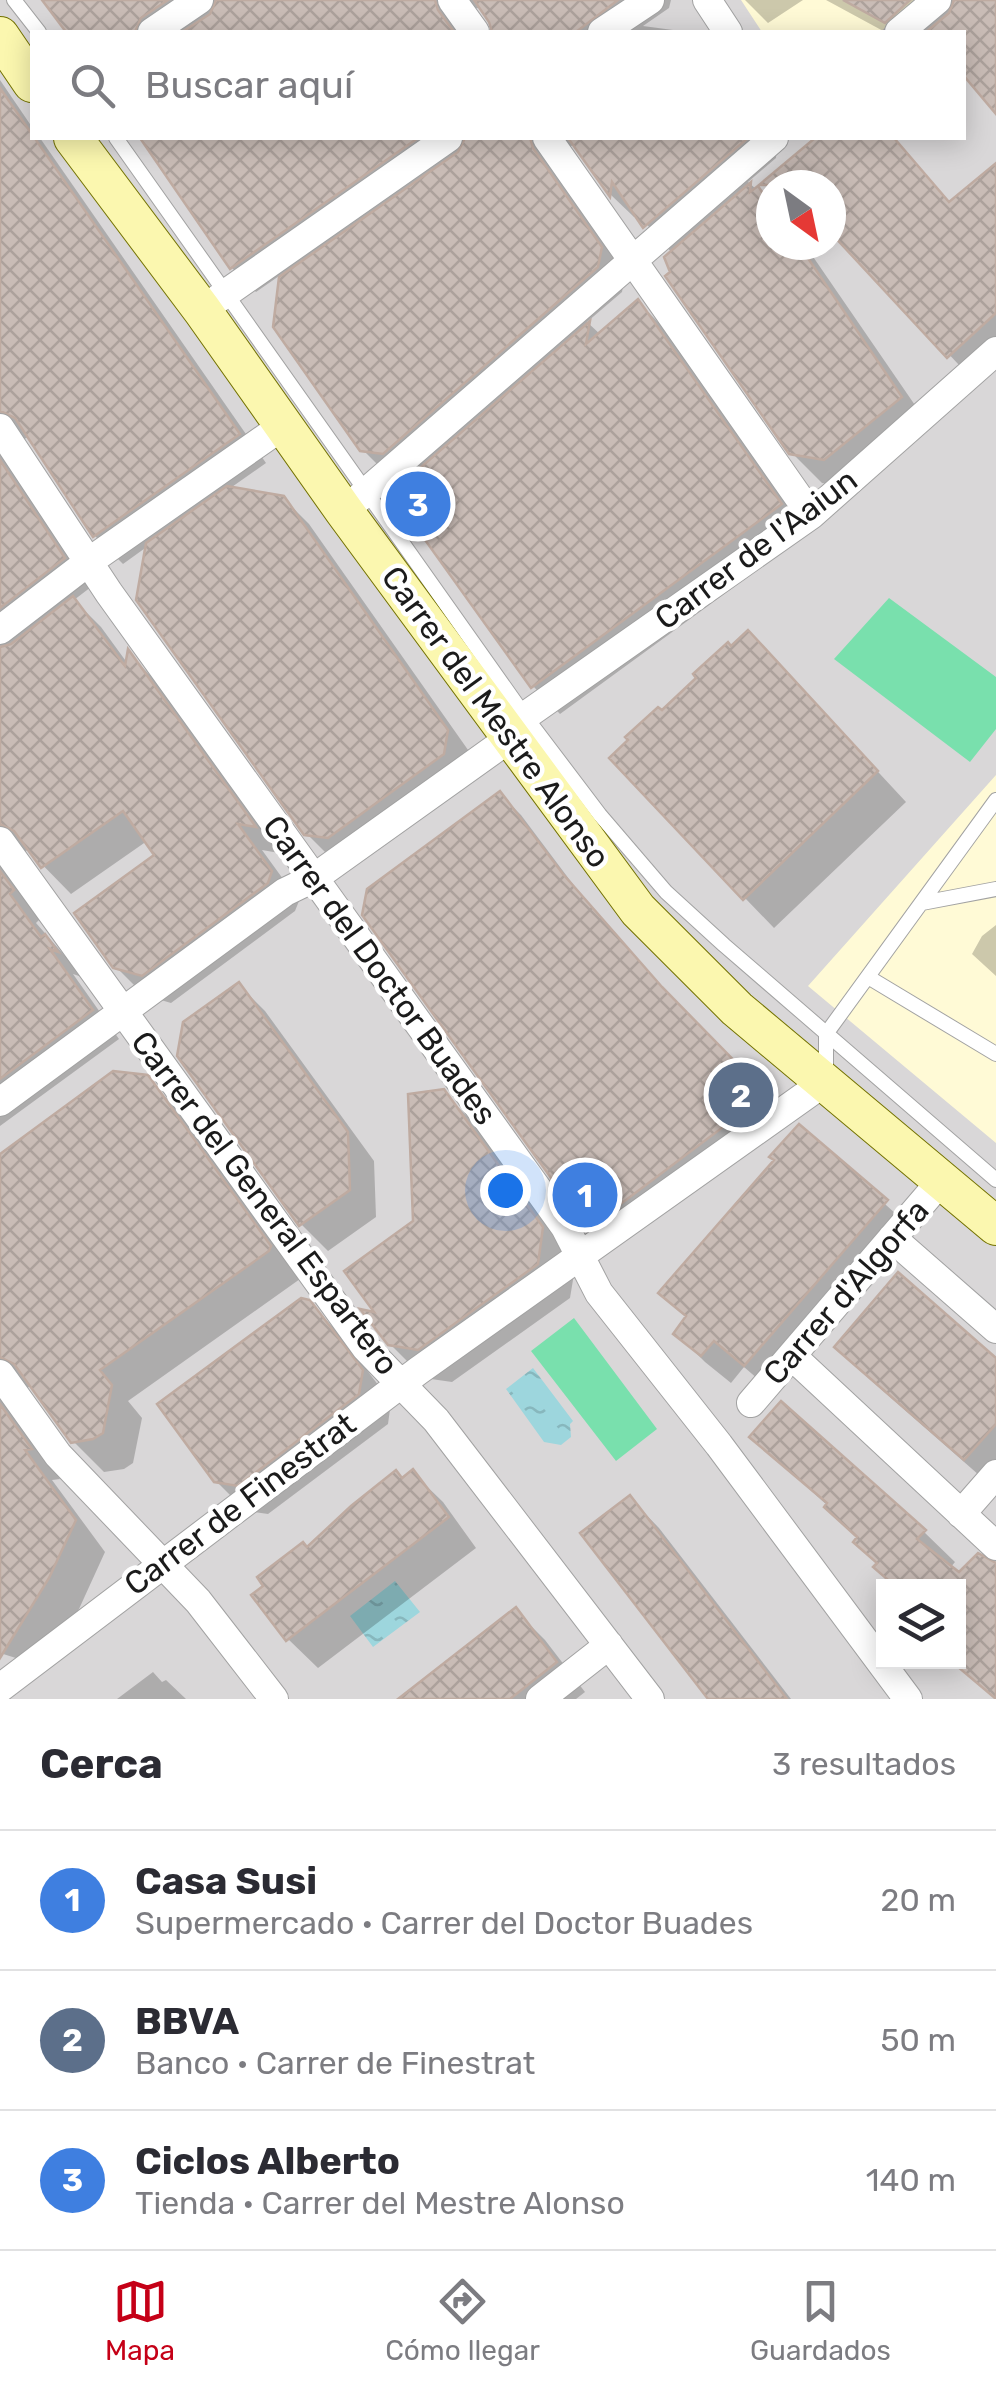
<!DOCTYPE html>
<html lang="es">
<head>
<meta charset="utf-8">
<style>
	:root { --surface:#fff; --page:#f2f2f3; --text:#2b2b33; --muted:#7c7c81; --line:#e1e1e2; --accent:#c50017 }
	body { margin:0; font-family:Rubik,sans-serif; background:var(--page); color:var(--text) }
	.controls { position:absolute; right:30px; bottom:30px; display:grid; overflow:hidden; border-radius:0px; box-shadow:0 5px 25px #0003 }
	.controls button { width:90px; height:90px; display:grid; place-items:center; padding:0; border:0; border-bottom:2px solid var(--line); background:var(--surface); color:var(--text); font:50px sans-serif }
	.compass { position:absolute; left:756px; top:170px; width:90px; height:90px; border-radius:50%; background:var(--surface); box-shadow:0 5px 25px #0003; rotate:147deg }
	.you { position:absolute; left:505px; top:1190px; width:35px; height:35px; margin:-25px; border:8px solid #fff; border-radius:50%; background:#1a73e8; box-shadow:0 0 0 15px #1a73e833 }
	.badge { display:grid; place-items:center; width:65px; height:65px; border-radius:50%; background:var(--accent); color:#fff; font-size:32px; font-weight:700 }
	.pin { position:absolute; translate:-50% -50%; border:5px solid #fff; box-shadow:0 2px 10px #0006 }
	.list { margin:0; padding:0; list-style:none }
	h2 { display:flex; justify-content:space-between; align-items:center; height:130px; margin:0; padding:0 40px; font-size:42px }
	h2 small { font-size:32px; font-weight:400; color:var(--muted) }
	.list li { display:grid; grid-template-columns:65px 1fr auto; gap:30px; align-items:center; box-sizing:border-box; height:140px; padding:0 40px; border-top:2px solid var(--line) }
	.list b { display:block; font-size:38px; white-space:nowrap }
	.list p { margin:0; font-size:32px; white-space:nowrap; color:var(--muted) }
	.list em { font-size:32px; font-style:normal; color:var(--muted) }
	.icon { flex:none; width:55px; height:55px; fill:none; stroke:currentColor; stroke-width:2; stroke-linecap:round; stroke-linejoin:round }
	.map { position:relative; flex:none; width:996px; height:1699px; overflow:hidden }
	.search { position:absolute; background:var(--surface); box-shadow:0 5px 25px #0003; left:30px; right:30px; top:30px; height:110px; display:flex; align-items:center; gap:25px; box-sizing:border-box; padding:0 35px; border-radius:0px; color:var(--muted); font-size:38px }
	.sheet { height:550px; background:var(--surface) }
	nav { display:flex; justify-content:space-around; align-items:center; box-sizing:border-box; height:140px; border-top:2px solid var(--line); background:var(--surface); font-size:28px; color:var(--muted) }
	nav a { display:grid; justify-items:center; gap:5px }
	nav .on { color:var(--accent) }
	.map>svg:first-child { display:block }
</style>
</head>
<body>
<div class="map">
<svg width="996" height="1699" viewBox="0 0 996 1699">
	<defs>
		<pattern id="water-ripples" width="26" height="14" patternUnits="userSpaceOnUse" patternTransform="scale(2.5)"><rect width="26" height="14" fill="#9dd6dd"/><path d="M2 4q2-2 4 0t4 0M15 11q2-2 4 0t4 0" fill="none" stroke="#87b7bd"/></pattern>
		<pattern id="building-cross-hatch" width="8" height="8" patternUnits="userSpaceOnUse" patternTransform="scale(2.5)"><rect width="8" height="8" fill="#c9bcb6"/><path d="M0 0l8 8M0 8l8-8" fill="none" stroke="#aca19c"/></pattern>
	</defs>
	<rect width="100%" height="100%" fill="#ede7df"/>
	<path fill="#d9d7d8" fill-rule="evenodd" d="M0,0H996V1699H0ZM32,32H964V138H32ZM771,185H831V245H771ZM884,1586H958V1662H884Z"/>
	<path fill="#fffad6" d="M741,0H919L880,32H762Z
		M996,775V1143L808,986Z"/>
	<path fill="#79e0ad" d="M889,598L996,677V729L970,762L834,659Z
		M574,1318L657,1429L616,1461L531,1351Z"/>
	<path fill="url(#water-ripples)" d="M533,1368L573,1421L570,1424L571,1437L561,1445L544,1442L506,1389Z
		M395,1581L420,1612L373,1647L350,1616Z"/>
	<path fill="#0003" d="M47,0H671L669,8L643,26L688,32H493L492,21L480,8L467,9L461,32H71Z
		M745,0H803L768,23Z
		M826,0H996V111L964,72V32H885Z
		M0,80L32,127V138H40L266,463L229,489L283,498L309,524L473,757L332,859L306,833L148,546L123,564L95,536L30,437L17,441L91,587L74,600L101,627L128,664L129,654L155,680L279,853L262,850L299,901L295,911L171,1003L144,995L115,966L157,856L147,841L71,894L28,850L17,855L40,919L36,923L73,965L82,977L73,974L119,1039L0,1126Z
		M142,138H501L499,150L518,138H772L777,145L776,158L748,182L771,202V245H805L930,427L855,488L822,483L791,452L673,272L672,253L635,211L634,217L611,195L576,145L560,148L625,273L622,292L587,322L601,335L638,302L666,330L808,533L560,714L533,686L412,518L416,471L408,477L387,474L362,449L275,326L282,274L256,292L232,268Z
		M818,138H894L951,204L996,166V363L975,382L831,229V185H790L778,172Z
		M777,663L906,802L774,928L745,898L662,714L700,678Z
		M500,794L521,815L584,899L682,1012L786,1116L601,1234L579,1212Z
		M996,925V976L972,954L982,936Z
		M239,985L265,1011L374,1161L376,1217L328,1251L301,1224Z
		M146,1078L178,1109L300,1279L128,1401L142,1418L133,1463L124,1469L104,1472L73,1441L32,1386L20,1390L15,1416L60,1479L52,1480L105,1552L79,1609L50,1656L38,1665L0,1653V1157Z
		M443,1092L477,1126L576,1262L570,1298L452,1382L424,1378L381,1335L379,1316L416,1223Z
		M799,1127L915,1231L774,1393L744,1367L731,1383L705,1362L676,1333L687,1318L662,1293L776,1161Z
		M308,1302L339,1333L391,1402L388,1424L268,1514L246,1511L216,1481Z
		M837,1347L996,1362V1490L873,1382Z
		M781,1405L924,1532L955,1562L950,1568L960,1575L996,1565V1699L955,1662H958V1586H903L828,1506L752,1437Z
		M413,1473L443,1502L476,1548L318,1668L288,1639L307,1550Z
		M630,1498L659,1528L791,1699H711Z
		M516,1611L545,1640L585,1692L576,1699H400Z
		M153,1672L162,1682L166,1680L186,1699H117Z"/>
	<path fill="url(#building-cross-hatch)" stroke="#bfaba1" stroke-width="2.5" d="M42,0H168L141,18L135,32H66Z
		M216,0H435L438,10L454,32H182L210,14Z
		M474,0H618L576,32H492L489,22Z
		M843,0H910L885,23Z
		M954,0H996V114L964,76V32H926L949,13Z
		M0,88L240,434L93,537L15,418L0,411Z
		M140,138H418L230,269Z
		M465,138H530L533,148L602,247L598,267L383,454L360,451L273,327L279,277L458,152Z
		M568,138H748L643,228L612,182L610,197Z
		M815,138H894L949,202L996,163V313L947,358L831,233V185H759Z
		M751,182L750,192L758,186L771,205V245H799L902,397L824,460L789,454L665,276L670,272L664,257Z
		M638,299L782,504L531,688L410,519L413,474L590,321L586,344Z
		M0,460L65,558L0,608Z
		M227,486L284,496L448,730L444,754L328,838L304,835L136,600L146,543Z
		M73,596L125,666L128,649L256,827L238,824L272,871L268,883L142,976L113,968L74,913L154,855L123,811L41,868L14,831L0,824V647L11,644Z
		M748,630L878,771L743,900L609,758L628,740L625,737L658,707L662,710L696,678L693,674L728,642L731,646Z
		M500,791L563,874L662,987L767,1094L602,1218L577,1214L362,915L367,889Z
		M0,871L14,890L10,894L41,937L45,934L58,952L50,949L93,1010L0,1079Z
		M239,982L348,1132L350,1190L299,1226L177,1056L183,1022Z
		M113,1071L148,1075L271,1246L269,1251L100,1370L112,1385L103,1433L93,1439L71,1443L14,1364L0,1357V1154Z
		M444,1089L543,1227L538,1264L418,1350L388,1345L360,1309L374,1312L344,1271L413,1221L408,1094Z
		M799,1124L888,1200L744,1366L714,1341L701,1356L673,1334L686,1316L658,1293L774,1160L769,1157Z
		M898,1272L996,1358V1424L964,1460L834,1347Z
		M301,1298L310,1300L363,1370L359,1394L238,1486L214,1482L157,1404Z
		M781,1401L926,1530L917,1539L959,1572L978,1553L996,1563V1699L958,1667V1586H895L873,1567L877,1563L853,1542L857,1537L824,1507L827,1503L749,1437Z
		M0,1404L32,1449L25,1450L76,1520L49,1578L0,1658Z
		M413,1469L449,1517L286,1641L251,1595L263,1586L257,1577L303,1542L307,1547L351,1506L396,1470L402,1478Z
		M630,1495L787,1699H708L580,1533Z
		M516,1607L557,1662L510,1699H398Z"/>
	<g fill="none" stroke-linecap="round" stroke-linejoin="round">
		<defs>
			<path id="lane" d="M14,0L39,32
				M116,138L525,716L600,815L666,892L724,945L996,1180
				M922,903L996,889
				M868,977L996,1054
				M826,1075V1034L996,800"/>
			<path id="street" d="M452,0L475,32
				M707,0L728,32
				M152,32L199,0
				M602,32L650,0
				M899,32L937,0
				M547,138L811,515
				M202,310L448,138
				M0,428L109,593L565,1227L599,1293L719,1445L908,1699
				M344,511L774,138
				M0,630L87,563L284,425
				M0,841L366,1348L436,1420L650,1699
				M0,1102L285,892L314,878L510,738L525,716L811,515L996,351
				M892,1238L996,1329
				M792,1356L996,1546
				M0,1374L58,1455L198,1601L274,1699
				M751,1403L941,1181
				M961,1514L996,1474
				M0,1688L418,1371L826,1081
				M540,1699L609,1645"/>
			<path id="secondary" d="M0,36L32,83
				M73,138L202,310L344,511L638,910L737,1009L996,1226"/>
		</defs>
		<use href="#lane" stroke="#a2a2a2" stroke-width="16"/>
		<use href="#street" stroke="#a2a2a2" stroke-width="30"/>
		<use href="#secondary" stroke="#737201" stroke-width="40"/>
		<use href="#lane" stroke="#fff" stroke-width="14"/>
		<use href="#street" stroke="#fff" stroke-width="28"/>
		<use href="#secondary" stroke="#fbf7af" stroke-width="38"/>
	</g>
	<g text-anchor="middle" stroke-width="9" stroke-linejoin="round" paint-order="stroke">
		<g font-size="32" fill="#1b1b1b" stroke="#fff">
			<text transform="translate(756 549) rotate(-37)" y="11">Carrer de l'Aaiun</text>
			<text transform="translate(496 717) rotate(54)" y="11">Carrer del Mestre Alonso</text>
			<text transform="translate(380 970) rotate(54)" y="11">Carrer del Doctor Buades</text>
			<text transform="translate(265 1203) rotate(53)" y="11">Carrer del General Espartero</text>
			<text transform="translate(846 1292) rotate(-49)" y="11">Carrer d'Algorfa</text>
			<text transform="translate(240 1504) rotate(-37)" y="11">Carrer de Finestrat</text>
		</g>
	</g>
</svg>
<div class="controls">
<button><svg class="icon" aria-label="layers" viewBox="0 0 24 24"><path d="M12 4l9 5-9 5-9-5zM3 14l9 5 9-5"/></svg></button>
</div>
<svg class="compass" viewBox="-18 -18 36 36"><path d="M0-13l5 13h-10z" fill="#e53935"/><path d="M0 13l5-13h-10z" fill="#7c7c81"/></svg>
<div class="you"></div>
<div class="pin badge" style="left:585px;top:1195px;background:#3f7fe0">1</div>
<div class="pin badge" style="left:741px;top:1095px;background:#5c6f8a">2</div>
<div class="pin badge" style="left:418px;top:504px;background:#3f7fe0">3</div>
<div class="search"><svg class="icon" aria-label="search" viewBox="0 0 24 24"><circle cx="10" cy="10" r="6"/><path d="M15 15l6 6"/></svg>Buscar aquí</div>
</div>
<section class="sheet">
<h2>Cerca<small>3 resultados</small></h2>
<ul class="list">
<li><span class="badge" style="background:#3f7fe0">1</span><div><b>Casa Susi</b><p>Supermercado · Carrer del Doctor Buades</p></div><em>20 m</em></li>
<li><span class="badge" style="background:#5c6f8a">2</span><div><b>BBVA</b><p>Banco · Carrer de Finestrat</p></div><em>50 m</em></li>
<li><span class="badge" style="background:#3f7fe0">3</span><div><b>Ciclos Alberto</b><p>Tienda · Carrer del Mestre Alonso</p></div><em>140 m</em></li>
</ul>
</section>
<nav>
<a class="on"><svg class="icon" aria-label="map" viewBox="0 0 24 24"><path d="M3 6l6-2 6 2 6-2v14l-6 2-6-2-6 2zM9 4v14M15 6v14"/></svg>Mapa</a>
<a><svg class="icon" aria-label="directions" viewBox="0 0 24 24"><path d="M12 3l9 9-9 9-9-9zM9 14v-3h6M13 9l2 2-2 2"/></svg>Cómo llegar</a>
<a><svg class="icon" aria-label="saved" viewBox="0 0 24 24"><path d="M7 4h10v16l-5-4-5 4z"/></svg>Guardados</a>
</nav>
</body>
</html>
